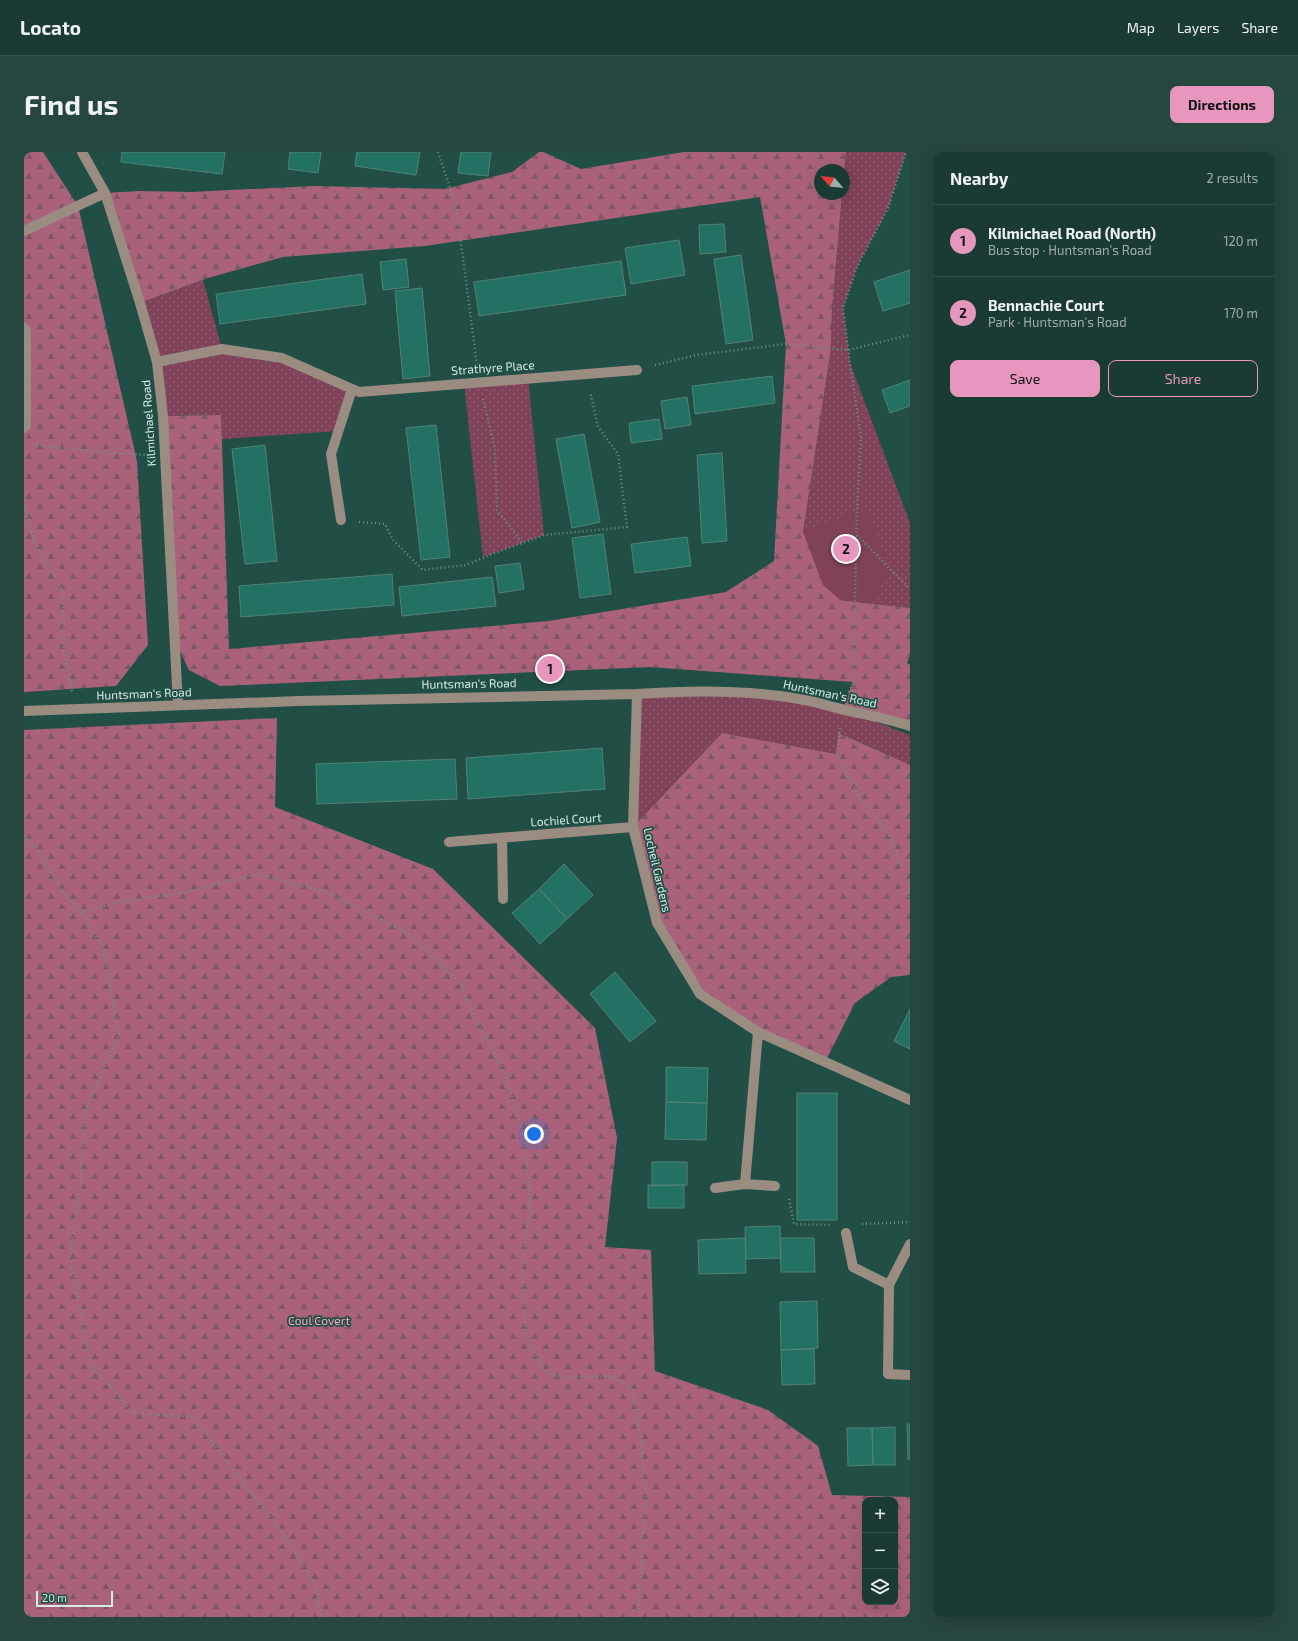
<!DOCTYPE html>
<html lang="en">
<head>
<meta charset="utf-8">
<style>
	:root { --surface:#193b34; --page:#264640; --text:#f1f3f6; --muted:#9fadac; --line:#37554f; --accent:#e797bd }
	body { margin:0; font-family:"Exo 2",sans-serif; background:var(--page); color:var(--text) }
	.controls { position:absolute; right:12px; bottom:12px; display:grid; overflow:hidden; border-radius:8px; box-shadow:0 4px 16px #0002 }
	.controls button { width:36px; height:36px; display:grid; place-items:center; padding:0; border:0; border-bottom:1px solid var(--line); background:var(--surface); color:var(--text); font:20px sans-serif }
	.compass { position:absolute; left:790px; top:12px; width:36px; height:36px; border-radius:50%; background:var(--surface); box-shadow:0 4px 16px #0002; rotate:297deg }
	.scale { position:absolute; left:12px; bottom:10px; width:77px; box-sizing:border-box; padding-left:4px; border:2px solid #d3ebe5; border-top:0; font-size:11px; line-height:14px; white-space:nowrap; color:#d3ebe5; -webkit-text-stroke:3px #214f46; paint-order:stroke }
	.you { position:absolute; left:510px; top:982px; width:14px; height:14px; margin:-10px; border:3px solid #fff; border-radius:50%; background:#1a73e8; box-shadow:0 0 0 6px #1a73e833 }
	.badge { display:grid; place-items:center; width:26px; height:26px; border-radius:50%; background:var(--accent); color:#111; font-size:13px; font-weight:700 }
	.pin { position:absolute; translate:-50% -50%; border:2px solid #fff; box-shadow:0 1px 4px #0006 }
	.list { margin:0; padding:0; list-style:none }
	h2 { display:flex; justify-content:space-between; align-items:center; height:52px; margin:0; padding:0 16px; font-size:17px }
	h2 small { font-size:13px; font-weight:400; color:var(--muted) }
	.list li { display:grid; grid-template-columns:26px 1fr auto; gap:12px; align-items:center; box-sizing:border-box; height:72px; padding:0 16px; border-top:1px solid var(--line) }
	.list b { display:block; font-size:15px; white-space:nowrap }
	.list p { margin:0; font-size:13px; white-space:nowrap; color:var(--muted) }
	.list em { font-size:13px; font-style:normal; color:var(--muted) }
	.actions { display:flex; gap:8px; padding:12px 16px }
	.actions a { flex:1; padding:9px 0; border:1px solid var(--accent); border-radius:8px; text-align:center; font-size:14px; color:var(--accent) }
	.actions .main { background:var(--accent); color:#111 }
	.icon { flex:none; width:22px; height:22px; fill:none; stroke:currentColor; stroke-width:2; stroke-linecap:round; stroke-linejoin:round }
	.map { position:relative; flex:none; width:886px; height:1465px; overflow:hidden; border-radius:8px }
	header { display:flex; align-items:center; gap:24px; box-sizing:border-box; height:56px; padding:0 20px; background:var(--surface); border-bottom:1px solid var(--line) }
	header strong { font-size:19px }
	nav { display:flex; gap:22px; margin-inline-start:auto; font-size:14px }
	.intro { display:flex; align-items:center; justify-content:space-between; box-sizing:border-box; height:96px; padding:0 24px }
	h1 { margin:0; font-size:28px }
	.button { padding:10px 18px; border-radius:8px; background:var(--accent); color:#111; font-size:14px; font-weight:700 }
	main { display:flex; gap:24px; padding:0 24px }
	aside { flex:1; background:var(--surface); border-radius:8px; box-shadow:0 4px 16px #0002 }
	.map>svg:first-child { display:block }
</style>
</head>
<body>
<header>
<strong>Locato</strong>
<nav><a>Map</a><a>Layers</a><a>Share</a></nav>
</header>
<div class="intro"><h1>Find us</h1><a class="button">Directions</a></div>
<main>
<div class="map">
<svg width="886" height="1465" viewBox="0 0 886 1465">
	<defs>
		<pattern id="grass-dots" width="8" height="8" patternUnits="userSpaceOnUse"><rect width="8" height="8" fill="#804258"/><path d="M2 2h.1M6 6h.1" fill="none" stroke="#915d70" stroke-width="1.8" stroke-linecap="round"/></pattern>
		<pattern id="forest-firs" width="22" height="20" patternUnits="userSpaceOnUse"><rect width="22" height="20" fill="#aa627a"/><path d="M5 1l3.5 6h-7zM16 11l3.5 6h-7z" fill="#7f5765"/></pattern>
	</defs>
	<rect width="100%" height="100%" fill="#214f46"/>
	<path fill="url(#grass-dots)" d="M822,0H882L864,56L833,115L819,156L826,211L886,371V456L816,448L779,380L807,196L808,157L818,42H820Z
		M179,128L198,197L258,206L328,237L315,279L198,287L197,263L139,264L116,151Z
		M504,226L520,383L459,405L440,231Z
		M705,540L819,557L886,583V613L816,581L812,602L698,581L609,675L613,542Z"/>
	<path fill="url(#forest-firs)" fill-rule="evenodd" d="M0,0H19L54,54L113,309L124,493L92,534L0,540Z
		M515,0H519L557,17L660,0H822L820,25V18H796V42H818L808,157L807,196L779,380L816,448L886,456V504L883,511L886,513V574L819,557L829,530L626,515L196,534L165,518L150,487L139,264L197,263L205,497L525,469L702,440L750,409L762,192L736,45L401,94L259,105L184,126L116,151L81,41L116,39L168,40L290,34L421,37L488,20Z
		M253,566L251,655L409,717L571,876L593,986L581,1095L627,1098L631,1219L744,1258L794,1294L808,1343L886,1345V1465H0V578ZM841,1348H871V1450H841Z
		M698,581L812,602L815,581L886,613V823L867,825L831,851L801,910L734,880L676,842L633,771L609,675Z"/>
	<path fill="#804258" d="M843,356L865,415L848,452L816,448L799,433L779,380Z"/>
	<path fill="#237163" stroke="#538177" d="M98,0H201L198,22L97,10Z
		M266,0H297L294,21L264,17Z
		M333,0H396L392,23L331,14Z
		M437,0H467L464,24L434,21Z
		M700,72L702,100L676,102L675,73Z
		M655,88L661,123L607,132L601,96Z
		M717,103L729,188L702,192L690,107Z
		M382,107L385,135L359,138L356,110Z
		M597,109L602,143L455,164L450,130Z
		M886,118V151L859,159L850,130Z
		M338,122L342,152L196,172L192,142Z
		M398,136L406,224L379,227L371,139Z
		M748,224L751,251L671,262L668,234Z
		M886,228V254L866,261L858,238Z
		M663,245L667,273L641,277L637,249Z
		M635,267L638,287L607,291L605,271Z
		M412,273L426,405L397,408L382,276Z
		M560,282L576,370L548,376L532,287Z
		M241,293L253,409L221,412L208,297Z
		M698,301L703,389L678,391L673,303Z
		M579,382L587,442L556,446L548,386Z
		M663,385L667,414L611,421L607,392Z
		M496,411L500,437L475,441L471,414Z
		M368,422L370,453L217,465L215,434Z
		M468,425L472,454L378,464L375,435Z
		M578,596L581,637L444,647L442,606Z
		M431,607L433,647L293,652L292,612Z
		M540,712L569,743L543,767L515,737Z
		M515,737L543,767L516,792L488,761Z
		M591,820L632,869L606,890L566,842Z
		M886,857V897L870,889Z
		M642,915L684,916L683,951L642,950Z
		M773,941H813V1068H773Z
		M642,950L683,951L682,988L641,987Z
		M628,1010H663V1033L628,1034Z
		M624,1033H660V1056H624Z
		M756,1074L757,1106L722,1107L721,1075Z
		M721,1086L722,1121L675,1122L674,1088Z
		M756,1086H790L791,1120H757Z
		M793,1149L794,1196L757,1198L756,1150Z
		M790,1197L791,1232L758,1233L757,1198Z
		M883,1272H886V1307H884Z
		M871,1275V1313H849L848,1276Z
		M823,1276H848L849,1313L824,1314Z"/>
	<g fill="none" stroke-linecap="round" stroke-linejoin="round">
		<path stroke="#6b9089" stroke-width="2.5" stroke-dasharray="1 3" stroke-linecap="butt" d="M414,0L432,53L453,213
			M631,213L672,203L762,192L824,198L886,183
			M459,247L471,297L473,358L498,391
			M8,293L74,300L123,303
			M0,348L10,390L39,439L40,500L48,539
			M335,370L361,372L369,388L399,418L442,413L471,401L520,383L603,375L594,302L574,275L566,240
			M833,383L886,437
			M825,540L829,530L833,357L837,286L826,211L819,156L833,115L864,56L882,0
			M816,576L812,602L835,644L864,681L884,732L886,750
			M0,684L11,695L40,741L58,762L79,796L95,883L62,956L56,1038L46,1105L67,1213L109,1261L170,1265L200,1306L257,1379L292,1433L297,1465
			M57,760L95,750L163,740L233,722L305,741L386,783L436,831L452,868L480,920L499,980L506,1047L498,1119L502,1185L518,1217L537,1226L587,1224L608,1236L617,1288L622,1343L614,1465
			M765,1047L770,1072L807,1073
			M838,1072L886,1070"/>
		<path stroke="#9b8c82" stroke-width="10" d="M58,0L81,41L116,151L133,210L139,264L154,553
			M0,79L81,41
			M0,176L2,179V274L0,276
			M133,210L198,197L258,206L335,240L613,218
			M317,368L307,302L328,237
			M613,542L609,675L633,771L676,842L734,880L886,948
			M0,559L275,549L613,542C668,538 725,537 780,548C794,550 807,555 821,558C843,563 865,567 886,574
			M478,686L479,747
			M425,690L609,675
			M721,1032L734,880
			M691,1036L721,1032L751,1034
			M822,1081L829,1115L865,1133
			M886,1092L865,1133L864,1222L886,1223"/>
	</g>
	<g text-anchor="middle" stroke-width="3.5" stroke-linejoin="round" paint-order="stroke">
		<g font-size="12" fill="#d3ebe5" stroke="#214f46">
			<text transform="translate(469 216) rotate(-4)" y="4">Strathyre Place</text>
			<text transform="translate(125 271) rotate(-94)" y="4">Kilmichael Road</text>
			<text transform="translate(445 532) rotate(-1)" y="4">Huntsman's Road</text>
			<text transform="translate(120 542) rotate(-2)" y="4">Huntsman's Road</text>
			<text transform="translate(806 542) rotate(12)" y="4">Huntsman's Road</text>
			<text transform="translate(542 668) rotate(-4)" y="4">Lochiel Court</text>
			<text transform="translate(633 718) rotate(77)" y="4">Locheil Gardens</text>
		</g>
		<g font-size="12" fill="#fdaac4" stroke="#214f46">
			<text x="295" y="1173">Coul Covert</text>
		</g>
	</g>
</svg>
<div class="controls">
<button>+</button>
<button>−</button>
<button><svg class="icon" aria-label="layers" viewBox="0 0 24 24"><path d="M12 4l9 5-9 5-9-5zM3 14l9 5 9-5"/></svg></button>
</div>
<svg class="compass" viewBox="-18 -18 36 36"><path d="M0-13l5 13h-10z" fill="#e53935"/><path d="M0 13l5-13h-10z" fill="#9fadac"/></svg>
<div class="scale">20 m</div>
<div class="you"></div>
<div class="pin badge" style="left:526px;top:517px">1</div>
<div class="pin badge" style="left:822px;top:397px">2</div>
</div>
<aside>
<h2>Nearby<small>2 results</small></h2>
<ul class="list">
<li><span class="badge">1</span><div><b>Kilmichael Road (North)</b><p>Bus stop · Huntsman's Road</p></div><em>120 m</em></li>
<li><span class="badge">2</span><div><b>Bennachie Court</b><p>Park · Huntsman's Road</p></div><em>170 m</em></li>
</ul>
<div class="actions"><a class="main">Save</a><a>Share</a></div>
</aside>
</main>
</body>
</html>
